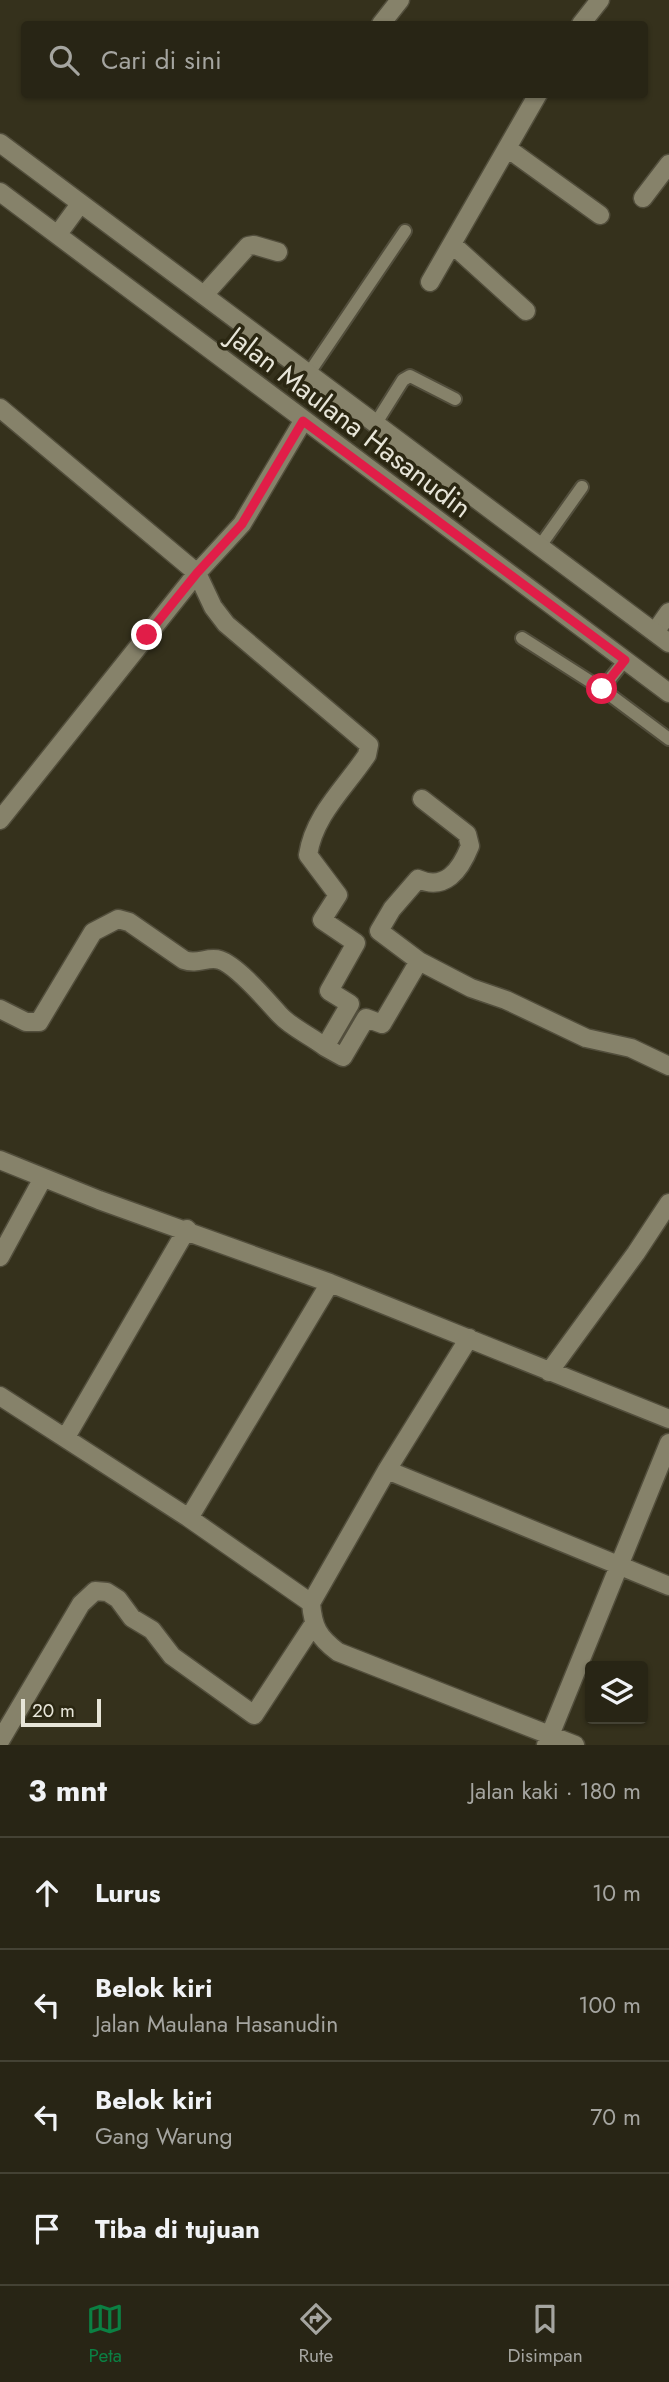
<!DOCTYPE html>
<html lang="id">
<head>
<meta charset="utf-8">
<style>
	:root { --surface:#282515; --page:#343122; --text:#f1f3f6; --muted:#a5a5a0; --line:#444234; --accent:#0b8043 }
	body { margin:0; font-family:Jost,sans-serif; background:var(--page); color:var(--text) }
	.controls { position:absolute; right:21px; bottom:21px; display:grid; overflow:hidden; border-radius:7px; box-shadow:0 2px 5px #0004 }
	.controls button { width:63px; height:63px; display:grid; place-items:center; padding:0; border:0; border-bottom:2px solid var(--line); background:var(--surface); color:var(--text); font:35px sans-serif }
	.scale { position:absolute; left:21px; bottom:18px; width:80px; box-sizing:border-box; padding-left:7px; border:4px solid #e7e5d8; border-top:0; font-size:19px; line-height:24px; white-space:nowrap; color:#e7e5d8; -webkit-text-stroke:5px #2b2712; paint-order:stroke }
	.stop { position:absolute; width:21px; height:21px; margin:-16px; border:5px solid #e11d48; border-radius:50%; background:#fff }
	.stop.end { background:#e11d48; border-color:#fff; box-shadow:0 2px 7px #0008 }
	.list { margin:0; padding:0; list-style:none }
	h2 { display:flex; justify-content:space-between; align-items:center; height:91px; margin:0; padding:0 28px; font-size:30px }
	h2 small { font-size:23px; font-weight:400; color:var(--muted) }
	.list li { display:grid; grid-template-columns:46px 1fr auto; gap:21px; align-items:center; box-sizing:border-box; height:112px; padding:0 28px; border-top:2px solid var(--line) }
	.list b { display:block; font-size:26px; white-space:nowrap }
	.list p { margin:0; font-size:23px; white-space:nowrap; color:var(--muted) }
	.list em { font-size:23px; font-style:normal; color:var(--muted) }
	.icon { flex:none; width:38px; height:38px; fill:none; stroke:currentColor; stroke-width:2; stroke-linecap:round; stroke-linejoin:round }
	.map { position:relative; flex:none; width:669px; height:1745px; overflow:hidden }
	.search { position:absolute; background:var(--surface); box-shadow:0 2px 5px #0004; left:21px; right:21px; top:21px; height:77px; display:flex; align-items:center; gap:18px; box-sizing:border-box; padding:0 24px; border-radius:7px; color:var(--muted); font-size:26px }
	.sheet { height:539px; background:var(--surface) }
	nav { display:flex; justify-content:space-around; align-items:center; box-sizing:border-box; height:98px; border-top:2px solid var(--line); background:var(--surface); font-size:19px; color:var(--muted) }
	nav a { display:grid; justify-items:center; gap:4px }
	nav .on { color:var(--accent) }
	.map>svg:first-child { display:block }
</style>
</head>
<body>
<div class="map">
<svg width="669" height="1745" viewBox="0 0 669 1745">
	<rect width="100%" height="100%" fill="#35311c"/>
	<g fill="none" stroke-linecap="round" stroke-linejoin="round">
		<defs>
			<path id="service" d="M309,373L405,231
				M376,423L403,380L410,376L455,399
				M540,546L582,487
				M522,638L602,689L669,739
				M602,689L625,660"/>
			<path id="minor" d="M381,24L400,0
				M581,24L600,0
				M507,148L600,215
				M643,198L669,164
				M453,245L526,311
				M430,282L538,94
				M204,295L248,246L254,245L278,252
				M0,408L197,573L213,607L226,624L369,745L367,755C345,788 314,815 308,855L338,895L322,920L356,943L329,991L350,1004L325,1047C311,1036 292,1028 280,1015C267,1001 238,966 220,960C208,956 198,965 184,960L129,922L118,919L93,932L39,1022H26L0,1009
				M655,632L669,612
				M422,799L467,834L470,846C460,871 445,891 418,879L392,909L379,931L419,961L471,988L506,1000L586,1038L631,1048L669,1066
				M0,820L197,573L242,524L303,421
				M325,1047L343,1057L366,1018L382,1024L419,961
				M0,1160L99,1200L330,1283L669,1419
				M0,1257L43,1178
				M469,1338L387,1470L311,1603C313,1627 318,1637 338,1652L575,1745
				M549,1372L636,1253L669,1203
				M0,1396L189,1518L311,1603
				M66,1437L187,1229
				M387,1470L669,1586
				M189,1518L330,1283
				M0,1741L81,1604L95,1591L107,1592L118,1599L132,1618L152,1630L172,1656L254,1715L313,1625
				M546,1745L669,1443"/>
			<path id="tertiary" d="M0,143L669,643
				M0,192L669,693
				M58,234L80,204"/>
		</defs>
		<use href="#service" stroke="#524e3c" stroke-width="16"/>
		<use href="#minor" stroke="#524e3c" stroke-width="21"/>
		<use href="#tertiary" stroke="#524e3c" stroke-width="21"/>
		<use href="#service" stroke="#86826a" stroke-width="12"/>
		<use href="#minor" stroke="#86826a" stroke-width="18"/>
		<use href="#tertiary" stroke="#86826a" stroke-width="18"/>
	</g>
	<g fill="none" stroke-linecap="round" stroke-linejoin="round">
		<path stroke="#e11d48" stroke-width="9" d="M147,635L197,573L242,524L303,421L625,660L602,689"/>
	</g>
	<g text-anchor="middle" stroke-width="7" stroke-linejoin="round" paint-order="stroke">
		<g font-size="28" fill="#e7e5d8" stroke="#2b2712">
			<text transform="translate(350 422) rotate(37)" y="10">Jalan Maulana Hasanudin</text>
		</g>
	</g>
</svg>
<div class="controls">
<button><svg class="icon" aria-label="layers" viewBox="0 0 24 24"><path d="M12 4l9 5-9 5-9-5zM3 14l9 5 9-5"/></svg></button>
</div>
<div class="scale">20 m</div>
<div class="stop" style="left:602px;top:689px"></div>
<div class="stop end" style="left:147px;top:635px"></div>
<div class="search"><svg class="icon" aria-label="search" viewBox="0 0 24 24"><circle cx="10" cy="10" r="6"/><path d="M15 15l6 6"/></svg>Cari di sini</div>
</div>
<section class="sheet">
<h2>3 mnt<small>Jalan kaki · 180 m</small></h2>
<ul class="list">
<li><svg class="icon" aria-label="ahead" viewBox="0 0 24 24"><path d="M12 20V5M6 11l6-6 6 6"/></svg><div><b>Lurus</b></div><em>10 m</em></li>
<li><svg class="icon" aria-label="left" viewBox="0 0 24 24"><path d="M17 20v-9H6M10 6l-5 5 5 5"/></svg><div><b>Belok kiri</b><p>Jalan Maulana Hasanudin</p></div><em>100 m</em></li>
<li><svg class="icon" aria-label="left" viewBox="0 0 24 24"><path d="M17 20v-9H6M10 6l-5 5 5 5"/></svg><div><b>Belok kiri</b><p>Gang Warung</p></div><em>70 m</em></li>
<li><svg class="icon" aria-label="arrive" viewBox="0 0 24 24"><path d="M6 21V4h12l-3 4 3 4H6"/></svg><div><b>Tiba di tujuan</b></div></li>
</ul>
</section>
<nav>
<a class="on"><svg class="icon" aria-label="map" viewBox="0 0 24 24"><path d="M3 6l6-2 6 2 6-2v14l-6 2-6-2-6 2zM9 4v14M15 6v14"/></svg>Peta</a>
<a><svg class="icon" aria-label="directions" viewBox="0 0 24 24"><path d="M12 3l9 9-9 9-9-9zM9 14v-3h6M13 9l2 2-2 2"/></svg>Rute</a>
<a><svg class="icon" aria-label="saved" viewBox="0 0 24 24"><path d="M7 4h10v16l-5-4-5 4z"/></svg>Disimpan</a>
</nav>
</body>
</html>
